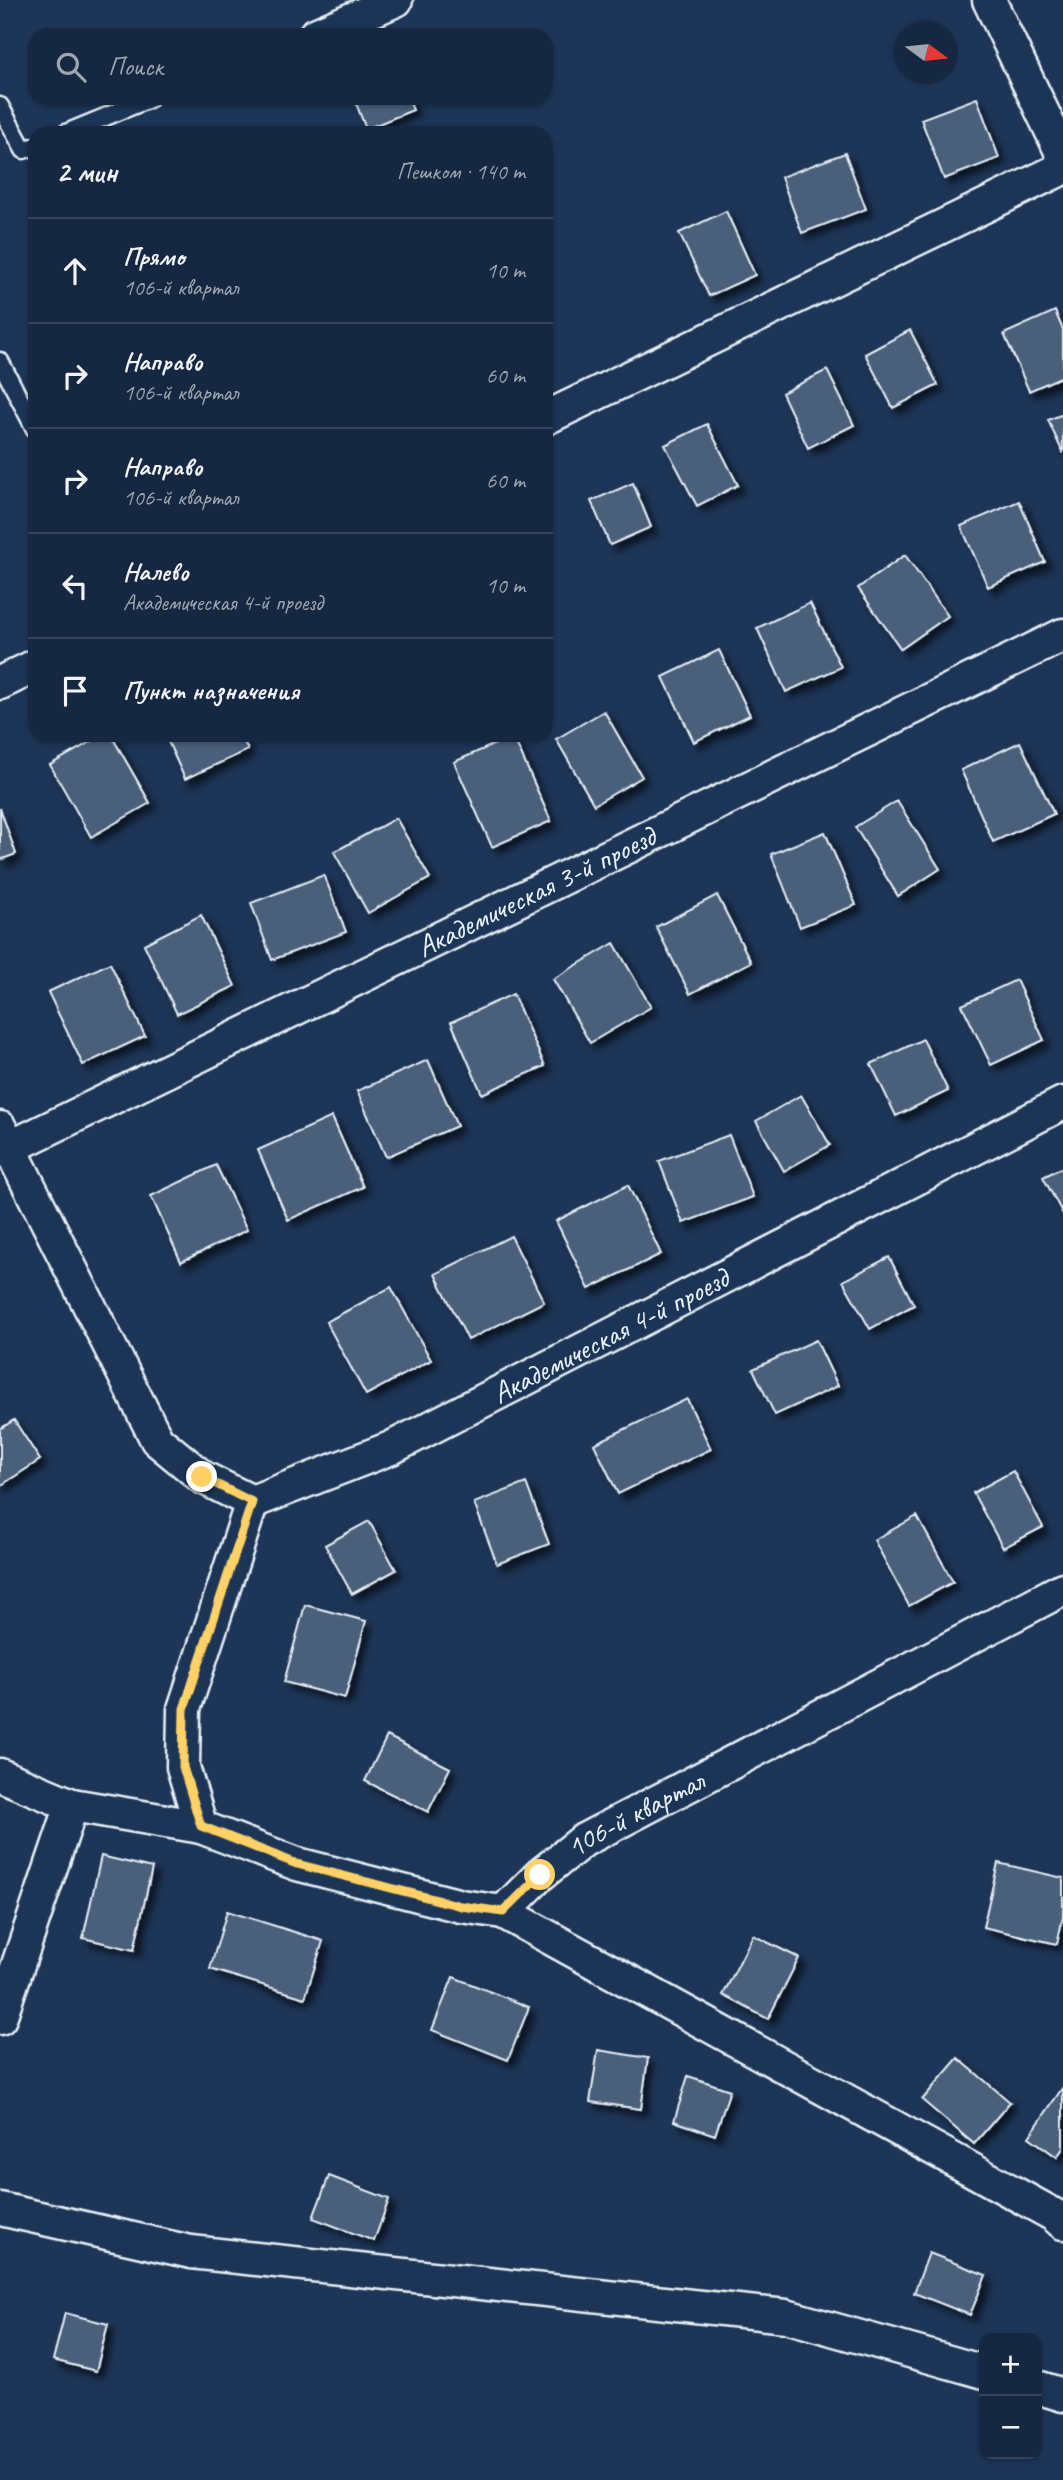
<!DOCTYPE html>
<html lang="ru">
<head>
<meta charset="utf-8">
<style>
	:root { --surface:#162841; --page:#1f3048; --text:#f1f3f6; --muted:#9ea6b1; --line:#35445a }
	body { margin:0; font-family:Caveat,sans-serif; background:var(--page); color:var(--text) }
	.controls { position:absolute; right:21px; bottom:21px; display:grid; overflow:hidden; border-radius:14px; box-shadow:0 2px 5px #0004 }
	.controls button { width:63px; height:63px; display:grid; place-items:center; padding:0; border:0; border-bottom:2px solid var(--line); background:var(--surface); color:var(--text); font:35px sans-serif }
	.compass { position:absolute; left:895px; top:21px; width:63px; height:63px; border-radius:50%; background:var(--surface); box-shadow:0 2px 5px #0004; rotate:105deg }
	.stop { position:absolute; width:21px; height:21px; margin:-16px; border:5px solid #ffd166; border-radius:50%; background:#fff }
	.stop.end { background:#ffd166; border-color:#fff; box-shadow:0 2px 7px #0008 }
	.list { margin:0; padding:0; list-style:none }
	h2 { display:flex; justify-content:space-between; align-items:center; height:91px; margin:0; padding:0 28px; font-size:30px }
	h2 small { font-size:23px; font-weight:400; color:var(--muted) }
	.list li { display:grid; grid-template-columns:46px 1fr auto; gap:21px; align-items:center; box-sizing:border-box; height:105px; padding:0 28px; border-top:2px solid var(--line) }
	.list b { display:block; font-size:26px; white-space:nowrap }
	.list p { margin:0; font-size:23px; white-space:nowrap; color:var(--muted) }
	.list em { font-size:23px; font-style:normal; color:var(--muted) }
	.icon { flex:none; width:38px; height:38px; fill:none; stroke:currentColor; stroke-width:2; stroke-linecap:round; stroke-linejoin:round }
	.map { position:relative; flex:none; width:1063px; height:2480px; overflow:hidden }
	.search { position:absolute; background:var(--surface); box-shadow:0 2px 5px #0004; left:28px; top:28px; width:525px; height:77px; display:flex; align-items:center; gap:18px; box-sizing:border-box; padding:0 24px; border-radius:21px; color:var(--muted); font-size:26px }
	.panel { position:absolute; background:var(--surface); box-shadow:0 2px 5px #0004; left:28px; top:126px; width:525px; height:616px; border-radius:21px }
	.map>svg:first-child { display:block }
</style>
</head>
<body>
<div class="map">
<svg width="1063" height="2480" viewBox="0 0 1063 2480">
	<defs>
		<filter id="shadow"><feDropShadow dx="6" dy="6" stdDeviation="3.5" flood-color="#0009"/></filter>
	</defs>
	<rect width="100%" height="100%" fill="#1d3557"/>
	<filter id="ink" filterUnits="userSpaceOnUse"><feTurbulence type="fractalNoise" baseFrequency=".0143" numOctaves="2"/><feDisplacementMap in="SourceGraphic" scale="14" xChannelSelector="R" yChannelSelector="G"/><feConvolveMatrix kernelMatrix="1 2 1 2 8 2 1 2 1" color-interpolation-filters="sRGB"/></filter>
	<g filter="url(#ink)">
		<path fill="#495e7a" stroke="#e8f1f8" stroke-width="2" filter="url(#shadow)" d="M354,98H408L413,110L366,129Z
			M977,98L999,158L944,179L921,119Z
			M845,153L866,209L802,233L781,177Z
			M726,211L755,275L709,296L679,233Z
			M1055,311L1063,330V376L1029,391L1004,334Z
			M910,330L938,385L893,408L865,354Z
			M827,370L854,425L808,448L782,393Z
			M1063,414V453L1048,420Z
			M707,424L738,485L697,506L665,445Z
			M633,483L651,527L610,545L591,501Z
			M1019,501L1045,562L988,587L961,526Z
			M905,555L948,616L901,649L858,588Z
			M810,603L841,667L786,692L757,628Z
			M719,650L750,715L694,742L663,677Z
			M604,711L642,777L594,805L556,739Z
			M103,735H111L150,803L91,837L50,765Z
			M165,735H241L248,750L185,779Z
			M513,736L551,821L492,847L454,762Z
			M1020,742L1054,814L993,842L961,770Z
			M897,801L940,869L898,896L855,827Z
			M0,808L16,854L0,860Z
			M396,818L430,878L368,913L334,852Z
			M825,832L856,905L800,927L771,854Z
			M324,875L346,932L272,960L251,903Z
			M717,895L751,962L690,994L656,927Z
			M201,915L235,986L177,1014L144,944Z
			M614,943L651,1007L590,1043L553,979Z
			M110,963L145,1036L83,1065L48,992Z
			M1016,980L1044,1040L991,1065L962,1005Z
			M513,994L545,1066L482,1094L451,1022Z
			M923,1039L948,1091L896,1116L871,1064Z
			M428,1060L457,1126L386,1157L357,1091Z
			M801,1095L830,1145L784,1171L756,1121Z
			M332,1117L363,1187L288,1220L258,1150Z
			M729,1135L753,1197L683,1223L659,1161Z
			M216,1165L247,1230L181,1262L151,1196Z
			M1063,1167V1214L1043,1177Z
			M628,1185L661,1254L589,1289L556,1221Z
			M511,1236L544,1302L468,1340L435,1274Z
			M889,1257L914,1305L870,1329L843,1281Z
			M391,1287L431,1360L366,1395L326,1322Z
			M816,1340L838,1386L775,1415L753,1369Z
			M687,1399L711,1449L618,1494L594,1444Z
			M14,1420L40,1460L0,1486V1429Z
			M1013,1471L1043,1527L1003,1548L973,1493Z
			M526,1483L549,1544L497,1564L474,1503Z
			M917,1516L953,1582L909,1606L874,1540Z
			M369,1521L396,1570L352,1594L325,1545Z
			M305,1605L366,1621L345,1698L284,1682Z
			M387,1736L450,1768L428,1812L365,1781Z
			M101,1856L152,1868L134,1950L83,1938Z
			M998,1863L1063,1878V1917L1057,1944L983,1927Z
			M227,1911L323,1941L305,1998L210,1969Z
			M753,1935L799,1958L768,2019L723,1995Z
			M453,1977L529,2007L508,2060L432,2030Z
			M598,2050L648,2058L641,2109L590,2102Z
			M958,2058L1010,2102L974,2144L922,2100Z
			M688,2076L730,2090L715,2135L674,2121Z
			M1063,2087V2148L1057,2157L1029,2137Z
			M329,2176L389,2199L374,2241L313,2218Z
			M929,2253L986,2275L970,2315L914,2293Z
			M65,2313L108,2324L96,2371L53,2360Z"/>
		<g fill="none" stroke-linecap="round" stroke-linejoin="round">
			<defs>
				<path id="service" d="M0,106L24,150L35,146
					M66,133L149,99
					M0,361L35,429"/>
				<g id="minor">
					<path d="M989,0L1063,155"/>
					<path d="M315,35L396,0"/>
					<path d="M546,418L1063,168"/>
					<path d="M0,683L35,666"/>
					<path id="s1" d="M0,1128L157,1440L202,1477L252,1502L391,1448L1063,1103"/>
					<path id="s2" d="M9,1148L1063,635"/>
					<path id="s3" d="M252,1502L184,1709L183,1767L201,1827L297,1864L461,1906L503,1912L540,1875L584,1840L1063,1589"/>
					<path d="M0,1775L72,1805L201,1827"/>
					<path d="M503,1912L1054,2215L1063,2223"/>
					<path d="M0,2018L72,1805"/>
					<path d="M0,2209L191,2252L786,2316L984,2372"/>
					<path d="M1037,2387L1063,2395"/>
				</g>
			</defs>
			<use href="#service" stroke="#e8f1f8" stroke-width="21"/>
			<use href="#minor" stroke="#e8f1f8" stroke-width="37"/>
			<use href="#service" stroke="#1d3557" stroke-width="16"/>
			<use href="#minor" stroke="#1d3557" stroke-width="32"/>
		</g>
	</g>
	<g fill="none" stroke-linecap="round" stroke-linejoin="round" filter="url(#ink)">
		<path stroke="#ffd166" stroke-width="9" d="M202,1477L252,1502L184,1709L183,1767L201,1826L297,1864L461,1906L503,1912L540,1875"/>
	</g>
	<g text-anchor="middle" stroke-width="5" stroke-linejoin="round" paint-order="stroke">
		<g font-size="30" fill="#e8f1f8" stroke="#1d3557">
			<text dy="10" stroke="none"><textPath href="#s2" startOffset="586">Академическая 3-й проезд</textPath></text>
			<text dy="10" stroke="none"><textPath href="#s1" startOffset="859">Академическая 4-й проезд</textPath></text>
			<text dy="10" stroke="none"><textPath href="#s3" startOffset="819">106-й квартал</textPath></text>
		</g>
	</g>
</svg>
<div class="controls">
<button>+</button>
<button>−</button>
</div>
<svg class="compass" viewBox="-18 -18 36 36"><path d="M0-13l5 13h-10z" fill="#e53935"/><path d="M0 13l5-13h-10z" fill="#9ea6b1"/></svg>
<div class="stop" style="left:540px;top:1875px"></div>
<div class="stop end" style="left:202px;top:1477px"></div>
<div class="search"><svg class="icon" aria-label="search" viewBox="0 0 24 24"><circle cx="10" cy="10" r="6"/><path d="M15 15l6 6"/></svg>Поиск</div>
<section class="panel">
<h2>2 мин<small>Пешком · 140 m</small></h2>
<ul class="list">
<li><svg class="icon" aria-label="ahead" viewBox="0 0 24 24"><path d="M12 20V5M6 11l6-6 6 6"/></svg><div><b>Прямо</b><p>106-й квартал</p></div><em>10 m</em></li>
<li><svg class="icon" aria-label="right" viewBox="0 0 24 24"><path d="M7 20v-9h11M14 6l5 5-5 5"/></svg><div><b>Направо</b><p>106-й квартал</p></div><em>60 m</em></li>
<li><svg class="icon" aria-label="right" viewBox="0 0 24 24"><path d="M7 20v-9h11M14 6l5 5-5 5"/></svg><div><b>Направо</b><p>106-й квартал</p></div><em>60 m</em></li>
<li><svg class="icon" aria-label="left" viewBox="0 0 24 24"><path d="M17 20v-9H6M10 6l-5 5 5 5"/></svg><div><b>Налево</b><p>Академическая 4-й проезд</p></div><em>10 m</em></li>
<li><svg class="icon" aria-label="arrive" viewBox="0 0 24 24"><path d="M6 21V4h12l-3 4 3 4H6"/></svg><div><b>Пункт назначения</b></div></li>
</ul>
</section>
</div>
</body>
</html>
